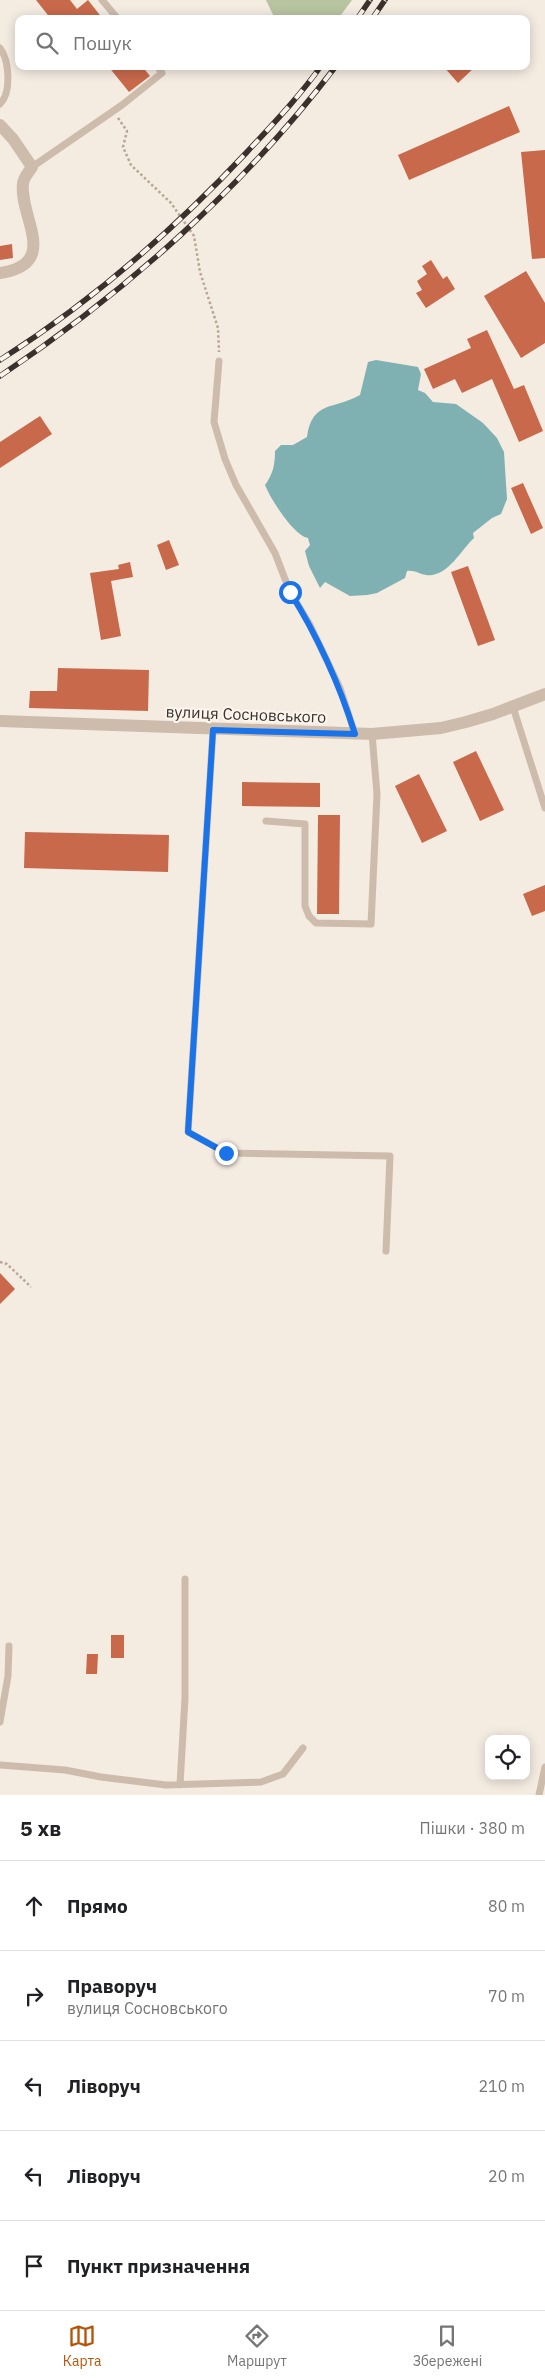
<!DOCTYPE html>
<html lang="uk">
<head>
<meta charset="utf-8">
<style>
	:root { --surface:#fff; --page:#f6f6f6; --text:#202124; --muted:#757577; --line:#e0e0e0; --accent:#b45309 }
	body { margin:0; font-family:"IBM Plex Sans",sans-serif; background:var(--page); color:var(--text) }
	.controls { position:absolute; right:15px; bottom:15px; display:grid; overflow:hidden; border-radius:10px; box-shadow:0 2px 12px #0003 }
	.controls button { width:45px; height:45px; display:grid; place-items:center; padding:0; border:0; border-bottom:1px solid var(--line); background:var(--surface); color:var(--text); font:25px sans-serif }
	.stop { position:absolute; width:15px; height:15px; margin:-11px; border:4px solid #1a73e8; border-radius:50%; background:#fff }
	.stop.end { background:#1a73e8; border-color:#fff; box-shadow:0 1px 5px #0008 }
	.list { margin:0; padding:0; list-style:none }
	h2 { display:flex; justify-content:space-between; align-items:center; height:65px; margin:0; padding:0 20px; font-size:21px }
	h2 small { font-size:16px; font-weight:400; color:var(--muted) }
	.list li { display:grid; grid-template-columns:32px 1fr auto; gap:15px; align-items:center; box-sizing:border-box; height:90px; padding:0 20px; border-top:1px solid var(--line) }
	.list b { display:block; font-size:19px; white-space:nowrap }
	.list p { margin:0; font-size:16px; white-space:nowrap; color:var(--muted) }
	.list em { font-size:16px; font-style:normal; color:var(--muted) }
	.icon { flex:none; width:28px; height:28px; fill:none; stroke:currentColor; stroke-width:2; stroke-linecap:round; stroke-linejoin:round }
	.map { position:relative; flex:none; width:545px; height:1795px; overflow:hidden }
	.search { position:absolute; background:var(--surface); box-shadow:0 2px 12px #0003; left:15px; right:15px; top:15px; height:55px; display:flex; align-items:center; gap:12px; box-sizing:border-box; padding:0 18px; border-radius:10px; color:var(--muted); font-size:19px }
	.sheet { height:515px; background:var(--surface) }
	nav { display:flex; justify-content:space-around; align-items:center; box-sizing:border-box; height:70px; border-top:1px solid var(--line); background:var(--surface); font-size:14px; color:var(--muted) }
	nav a { display:grid; justify-items:center; gap:2px }
	nav .on { color:var(--accent) }
	.map>svg:first-child { display:block }
</style>
</head>
<body>
<div class="map">
<svg width="545" height="1795" viewBox="0 0 545 1795">
	<rect width="100%" height="100%" fill="#f4ebe1"/>
	<path fill="#b8c4a0" d="M266,0H352L338,19H275Z"/>
	<path fill="#7fb0b2" d="M376,360L418,367L421,374L418,390L425,393L433,402L456,404L483,423L497,438L504,452L505,468L507,499L501,514L492,518L473,533L474,538C461,550 447,578 426,575C419,574 415,570 407,571L405,578L377,593L367,595L350,596L325,582L320,588L309,566L305,551L310,545L308,538C294,536 270,498 265,485C273,474 275,465 275,451L281,445H293L307,437C312,400 334,410 360,395L368,362Z"/>
	<path fill="#c8694b" d="M36,0H70L77,9L88,0L103,19H51Z
		M108,66H142L150,76L129,92Z
		M443,66H476L458,83Z
		M509,106L520,132L409,180L398,155Z
		M545,150V258L532,259L521,152Z
		M12,244L13,258L0,260V246Z
		M431,260L443,279L447,276L455,289L426,308L416,293L422,290L417,281L427,274L422,266Z
		M526,271L545,303V343L521,358L484,296Z
		M487,330L514,389L524,385L543,431L519,442L492,379L462,393L455,379L433,389L424,369L471,348L467,339Z
		M40,416L52,434L0,468V442Z
		M523,483L543,528L531,534L511,488Z
		M169,540L179,565L166,570L157,545Z
		M130,562L133,577L111,581L121,636L101,640L90,573L119,569L118,565Z
		M468,566L495,640L478,646L451,572Z
		M58,668L149,670L148,711L29,708L30,691H57Z
		M476,751L504,810L480,821L453,762Z
		M419,774L447,831L422,843L395,786Z
		M242,782L320,783V807L242,806Z
		M318,815H340L339,914H317Z
		M25,832L169,835L168,872L24,868Z
		M545,885V911L532,916L523,894Z
		M0,1273L15,1289L0,1304Z
		M111,1635H124V1658H111Z
		M87,1654H98L97,1674H86Z"/>
	<g fill="none" stroke-linecap="round" stroke-linejoin="round">
		<path stroke="#b9a596" stroke-width="2.5" stroke-dasharray="2.5 2.5" stroke-linecap="butt" d="M118,118L127,131L123,147L131,165L171,203L194,236L200,272L218,328L219,352
			M0,1262L7,1264L31,1287"/>
		<path stroke="#cdbbac" stroke-width="7" d="M102,0L118,19
			M0,48C9,60 12,92 0,104
			M32,167L122,105L162,73L157,66
			M219,361L214,422L225,459L236,485L275,553L290,592L309,623L340,688L355,734
			M513,707L545,808
			M213,730L188,1132L226,1153L390,1156L386,1251
			M266,821L305,824V906L309,916L316,923L371,924L377,794L372,734
			M0,1722L8,1676L9,1646
			M0,1765L65,1770L101,1777L166,1785L261,1782L283,1774L303,1748
			M180,1785L185,1698V1579
			M539,1795L545,1767"/>
		<path stroke="#cdbbac" stroke-width="12" d="M0,125L13,139L32,167C29,172 23,178 23,184C19,217 61,264 0,273
			M0,721L372,734L441,728L466,722L493,714L545,694"/>
		<defs>
			<path id="rail" d="M357,19L370,0
				M372,19L385,0
				M0,360C91,302 173,231 247,152C272,125 299,97 321,66
				M0,376C126,292 244,187 336,66"/>
		</defs>
		<use href="#rail" stroke="#3b302b" stroke-width="5.5"/>
		<use href="#rail" stroke="#fbf5ee" stroke-width="4" stroke-dasharray="11" stroke-linecap="butt"/>
	</g>
	<g fill="none" stroke-linecap="round" stroke-linejoin="round">
		<path stroke="#1a73e8" stroke-width="6" d="M226,1153L188,1132L213,730L355,734C339,683 318,637 290,592"/>
	</g>
	<g text-anchor="middle" stroke-width="4.5" stroke-linejoin="round" paint-order="stroke">
		<g font-size="16" fill="#3b302b" stroke="#fbf5ee">
			<text transform="translate(246 714) rotate(2)" y="6">вулиця Сосновського</text>
		</g>
	</g>
</svg>
<div class="controls">
<button><svg class="icon" aria-label="locate" viewBox="0 0 24 24"><circle cx="12" cy="12" r="6"/><path d="M12 2v4M12 18v4M2 12h4M18 12h4"/></svg></button>
</div>
<div class="stop" style="left:290px;top:592px"></div>
<div class="stop end" style="left:226px;top:1153px"></div>
<div class="search"><svg class="icon" aria-label="search" viewBox="0 0 24 24"><circle cx="10" cy="10" r="6"/><path d="M15 15l6 6"/></svg>Пошук</div>
</div>
<section class="sheet">
<h2>5 хв<small>Пішки · 380 m</small></h2>
<ul class="list">
<li><svg class="icon" aria-label="ahead" viewBox="0 0 24 24"><path d="M12 20V5M6 11l6-6 6 6"/></svg><div><b>Прямо</b></div><em>80 m</em></li>
<li><svg class="icon" aria-label="right" viewBox="0 0 24 24"><path d="M7 20v-9h11M14 6l5 5-5 5"/></svg><div><b>Праворуч</b><p>вулиця Сосновського</p></div><em>70 m</em></li>
<li><svg class="icon" aria-label="left" viewBox="0 0 24 24"><path d="M17 20v-9H6M10 6l-5 5 5 5"/></svg><div><b>Ліворуч</b></div><em>210 m</em></li>
<li><svg class="icon" aria-label="left" viewBox="0 0 24 24"><path d="M17 20v-9H6M10 6l-5 5 5 5"/></svg><div><b>Ліворуч</b></div><em>20 m</em></li>
<li><svg class="icon" aria-label="arrive" viewBox="0 0 24 24"><path d="M6 21V4h12l-3 4 3 4H6"/></svg><div><b>Пункт призначення</b></div></li>
</ul>
</section>
<nav>
<a class="on"><svg class="icon" aria-label="map" viewBox="0 0 24 24"><path d="M3 6l6-2 6 2 6-2v14l-6 2-6-2-6 2zM9 4v14M15 6v14"/></svg>Карта</a>
<a><svg class="icon" aria-label="directions" viewBox="0 0 24 24"><path d="M12 3l9 9-9 9-9-9zM9 14v-3h6M13 9l2 2-2 2"/></svg>Маршрут</a>
<a><svg class="icon" aria-label="saved" viewBox="0 0 24 24"><path d="M7 4h10v16l-5-4-5 4z"/></svg>Збережені</a>
</nav>
</body>
</html>
